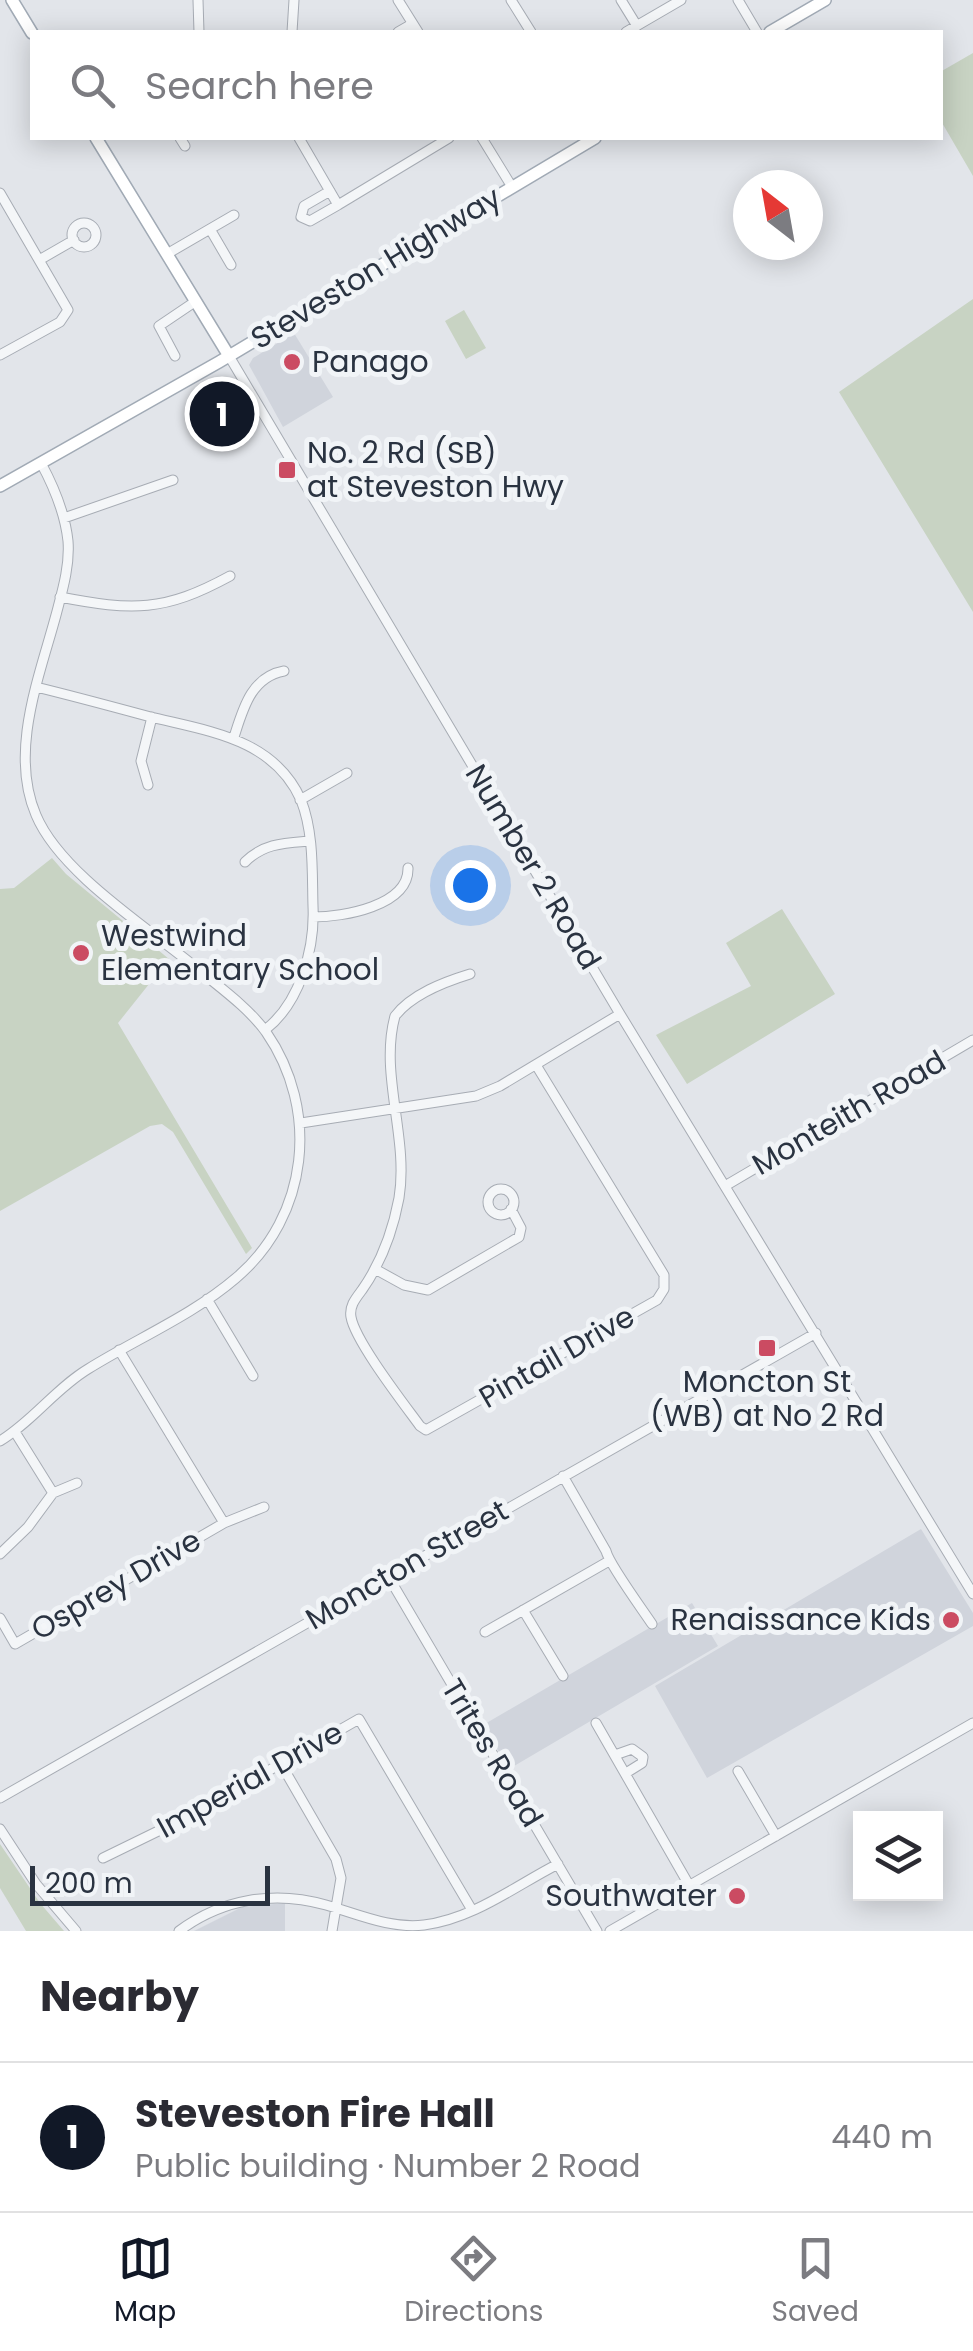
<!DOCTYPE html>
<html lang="en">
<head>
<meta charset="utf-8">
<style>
	:root { --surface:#fff; --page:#f2f2f3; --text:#2b2b33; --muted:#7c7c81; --line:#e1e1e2; --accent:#111827 }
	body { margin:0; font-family:Poppins,sans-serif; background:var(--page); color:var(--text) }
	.controls { position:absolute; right:30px; bottom:30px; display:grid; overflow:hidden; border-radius:0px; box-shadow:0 5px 25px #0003 }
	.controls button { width:90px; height:90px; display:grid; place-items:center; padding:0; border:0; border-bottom:2px solid var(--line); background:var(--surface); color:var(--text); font:50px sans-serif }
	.compass { position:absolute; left:733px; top:170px; width:90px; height:90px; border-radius:50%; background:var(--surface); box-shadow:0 5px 25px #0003; rotate:329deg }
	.scale { position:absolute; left:30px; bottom:25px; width:240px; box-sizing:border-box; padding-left:10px; border:5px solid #2a3341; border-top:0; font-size:28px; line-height:35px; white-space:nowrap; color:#2a3341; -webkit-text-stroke:8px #f1f4f7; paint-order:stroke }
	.you { position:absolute; left:470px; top:885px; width:35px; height:35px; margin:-25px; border:8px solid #fff; border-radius:50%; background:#1a73e8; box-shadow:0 0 0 15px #1a73e833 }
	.badge { display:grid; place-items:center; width:65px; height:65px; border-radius:50%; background:var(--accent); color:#fff; font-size:32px; font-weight:700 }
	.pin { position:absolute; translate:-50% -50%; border:5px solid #fff; box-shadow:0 2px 10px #0006 }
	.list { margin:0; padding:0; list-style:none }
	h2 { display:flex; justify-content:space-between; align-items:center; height:130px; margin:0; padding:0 40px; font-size:42px }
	h2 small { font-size:32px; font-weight:400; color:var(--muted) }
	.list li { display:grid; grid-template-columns:65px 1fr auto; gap:30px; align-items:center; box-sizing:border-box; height:150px; padding:0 40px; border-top:2px solid var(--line) }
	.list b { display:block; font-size:38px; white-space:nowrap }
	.list p { margin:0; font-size:32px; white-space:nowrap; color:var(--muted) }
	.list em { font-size:32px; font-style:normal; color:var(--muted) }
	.icon { flex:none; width:55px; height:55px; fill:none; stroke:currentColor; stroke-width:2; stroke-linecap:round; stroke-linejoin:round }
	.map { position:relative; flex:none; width:973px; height:1931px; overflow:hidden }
	.search { position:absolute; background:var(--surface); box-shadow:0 5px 25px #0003; left:30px; right:30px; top:30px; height:110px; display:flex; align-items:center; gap:25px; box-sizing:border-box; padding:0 35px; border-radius:0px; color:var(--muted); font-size:38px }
	.sheet { height:280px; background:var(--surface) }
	nav { display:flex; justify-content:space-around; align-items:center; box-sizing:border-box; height:140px; border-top:2px solid var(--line); background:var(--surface); font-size:28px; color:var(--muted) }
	nav a { display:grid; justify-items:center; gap:5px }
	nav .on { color:var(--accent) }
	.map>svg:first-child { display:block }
</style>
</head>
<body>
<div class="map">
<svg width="973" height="1931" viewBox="0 0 973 1931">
	<rect width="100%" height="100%" fill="#e2e5ea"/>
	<path fill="#d0d4dc" d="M294,333L333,397L283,427L249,365L253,358Z
		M921,1529L973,1613V1626L707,1778L655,1686Z
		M692,1603L718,1646L509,1769L483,1725Z
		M285,1903V1931H194L242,1907Z"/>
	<path fill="#c8d3c3" d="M973,53V176L941,121L940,72Z
		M973,299V612L839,392Z
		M464,310L486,348L466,359L445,321Z
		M52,858L66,874L169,959L118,1023L252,1248L246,1254L173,1132L162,1124L150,1126L0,1211V889L14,888Z
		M782,909L835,994L687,1084L656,1035L751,986L726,943Z
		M0,1844L40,1903L64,1931H26L0,1888Z"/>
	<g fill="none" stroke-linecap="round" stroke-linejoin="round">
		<defs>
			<path id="minor" d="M198,0L199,32
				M398,0L418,32
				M511,0L531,32
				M621,0L637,26
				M738,0L757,32
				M292,32L294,0
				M398,32L412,24
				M626,32L681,0
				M180,138L185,146
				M299,138L338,205L449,138
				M482,138L512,187
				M330,191L304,206L301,217L310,221L338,205
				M0,193L68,310L60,322L0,355
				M72 235a12 12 0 1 1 24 0a12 12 0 1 1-24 0Z
				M210,229L231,265
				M167,254L234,215
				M41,259L74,240
				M175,356L159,326L196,301
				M229,356L620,1014L973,1594
				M64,518L173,480
				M60,597C133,611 164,612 230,576
				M36,687C73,696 110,706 147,716C205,731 273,737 301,800C314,833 312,872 313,906C315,949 300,1003 265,1030
				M234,737C243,709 251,677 284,671
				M148,785L141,761L152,717
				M300,800L347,773
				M245,862C264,843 285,843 310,841
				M313,917C343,917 409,906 408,868
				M470,974C444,982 412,994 395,1016C379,1074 409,1138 399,1198C393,1230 381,1263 362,1290C356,1298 349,1306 351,1317C355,1341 404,1404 420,1426L426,1430L657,1300L664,1289V1275L536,1065
				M301,1123L476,1096L500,1086L620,1014
				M725,1186L973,1040
				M488 1202a13 13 0 1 1 26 0a13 13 0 1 1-26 0Z
				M375,1269L404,1285L428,1290L519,1237L521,1228L511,1209
				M207,1299L253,1376
				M119,1350L224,1523
				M0,1441C33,1421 55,1389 88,1369C136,1339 193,1315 236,1278C309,1216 320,1110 266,1032C250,1010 226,992 205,975C155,932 61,875 36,815C9,752 39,678 56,615C62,592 70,566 68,541C65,513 54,487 41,463
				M563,1476L606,1551C609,1564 642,1609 652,1624
				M53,1493L77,1483
				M0,1554L28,1527L53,1493L15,1432
				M388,1576L597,1931
				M523,1610L563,1676
				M0,1618L15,1644L224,1523L264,1507
				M485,1632L609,1561
				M596,1723L689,1885
				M615,1755L632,1749L643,1757L642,1763L626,1773
				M281,1764L336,1859L341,1878L332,1931
				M738,1771L776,1836
				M0,1798L816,1333
				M0,1829L36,1884L76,1931
				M103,1858L191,1815L359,1719L472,1910
				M179,1931C222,1899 274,1890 326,1905C358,1914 390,1929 424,1925C473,1919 515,1886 558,1864
				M610,1931L973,1723"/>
			<path id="major" d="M12,0L32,33
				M770,32L825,0
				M96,138L229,356
				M0,486L219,362L595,138"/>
		</defs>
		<use href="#minor" stroke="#a7acb4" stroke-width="11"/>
		<use href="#major" stroke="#a1aab5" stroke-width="14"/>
		<use href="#minor" stroke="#f4f6f8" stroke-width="9"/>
		<use href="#major" stroke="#fff" stroke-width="11"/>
	</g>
	<g fill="#cb4b62" stroke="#f1f4f7" stroke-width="4">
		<circle cx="292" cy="362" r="10"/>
		<rect x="277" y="460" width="20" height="20" rx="5"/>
		<circle cx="81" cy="953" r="10"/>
		<rect x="757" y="1338" width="20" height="20" rx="5"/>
		<circle cx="951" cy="1620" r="10"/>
		<circle cx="737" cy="1896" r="10"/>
	</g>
	<g text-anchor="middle" stroke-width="10" stroke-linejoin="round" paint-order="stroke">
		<g font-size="30" fill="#2a3341" stroke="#f1f4f7">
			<text transform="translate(376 268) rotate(-31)" y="10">Steveston Highway</text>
			<text transform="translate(533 867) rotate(59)" y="10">Number 2 Road</text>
			<text transform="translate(849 1113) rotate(-30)" y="10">Monteith Road</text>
			<text transform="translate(557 1357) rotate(-30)" y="10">Pintail Drive</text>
			<text transform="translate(407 1565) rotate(-30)" y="10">Moncton Street</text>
			<text transform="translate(116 1585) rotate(-30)" y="10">Osprey Drive</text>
			<text transform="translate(492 1753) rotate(59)" y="10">Trites Road</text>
			<text transform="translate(250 1780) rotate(-29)" y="10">Imperial Drive</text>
		</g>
		<g font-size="30" fill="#2a3341" stroke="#f1f4f7" text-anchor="start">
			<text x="312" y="372">Panago</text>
			<text x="307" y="463">No. 2 Rd (SB)<tspan x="307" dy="34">at Steveston Hwy</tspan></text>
			<text x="101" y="946">Westwind<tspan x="101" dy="34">Elementary School</tspan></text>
			<text x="767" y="1392" text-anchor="middle">Moncton St<tspan x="767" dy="34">(WB) at No 2 Rd</tspan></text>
			<text x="931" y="1630" text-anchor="end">Renaissance Kids</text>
			<text x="717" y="1906" text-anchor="end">Southwater</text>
		</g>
	</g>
</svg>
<div class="controls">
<button><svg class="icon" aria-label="layers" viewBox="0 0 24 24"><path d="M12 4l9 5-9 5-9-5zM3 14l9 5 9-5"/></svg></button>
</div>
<svg class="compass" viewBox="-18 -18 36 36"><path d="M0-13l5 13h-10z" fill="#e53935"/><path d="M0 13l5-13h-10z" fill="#7c7c81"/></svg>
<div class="scale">200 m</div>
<div class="you"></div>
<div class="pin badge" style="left:222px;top:414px">1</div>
<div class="search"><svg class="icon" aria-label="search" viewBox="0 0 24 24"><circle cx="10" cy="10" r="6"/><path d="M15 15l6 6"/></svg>Search here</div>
</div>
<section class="sheet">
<h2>Nearby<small></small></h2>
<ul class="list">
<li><span class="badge">1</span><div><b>Steveston Fire Hall</b><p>Public building · Number 2 Road</p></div><em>440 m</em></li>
</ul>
</section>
<nav>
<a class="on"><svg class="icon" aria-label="map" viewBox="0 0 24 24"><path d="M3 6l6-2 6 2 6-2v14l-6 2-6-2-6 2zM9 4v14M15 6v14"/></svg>Map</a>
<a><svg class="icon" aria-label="directions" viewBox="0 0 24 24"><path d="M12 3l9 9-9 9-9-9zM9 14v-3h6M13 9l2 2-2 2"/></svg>Directions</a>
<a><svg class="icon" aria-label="saved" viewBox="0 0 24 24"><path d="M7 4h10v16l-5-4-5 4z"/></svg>Saved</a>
</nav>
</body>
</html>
